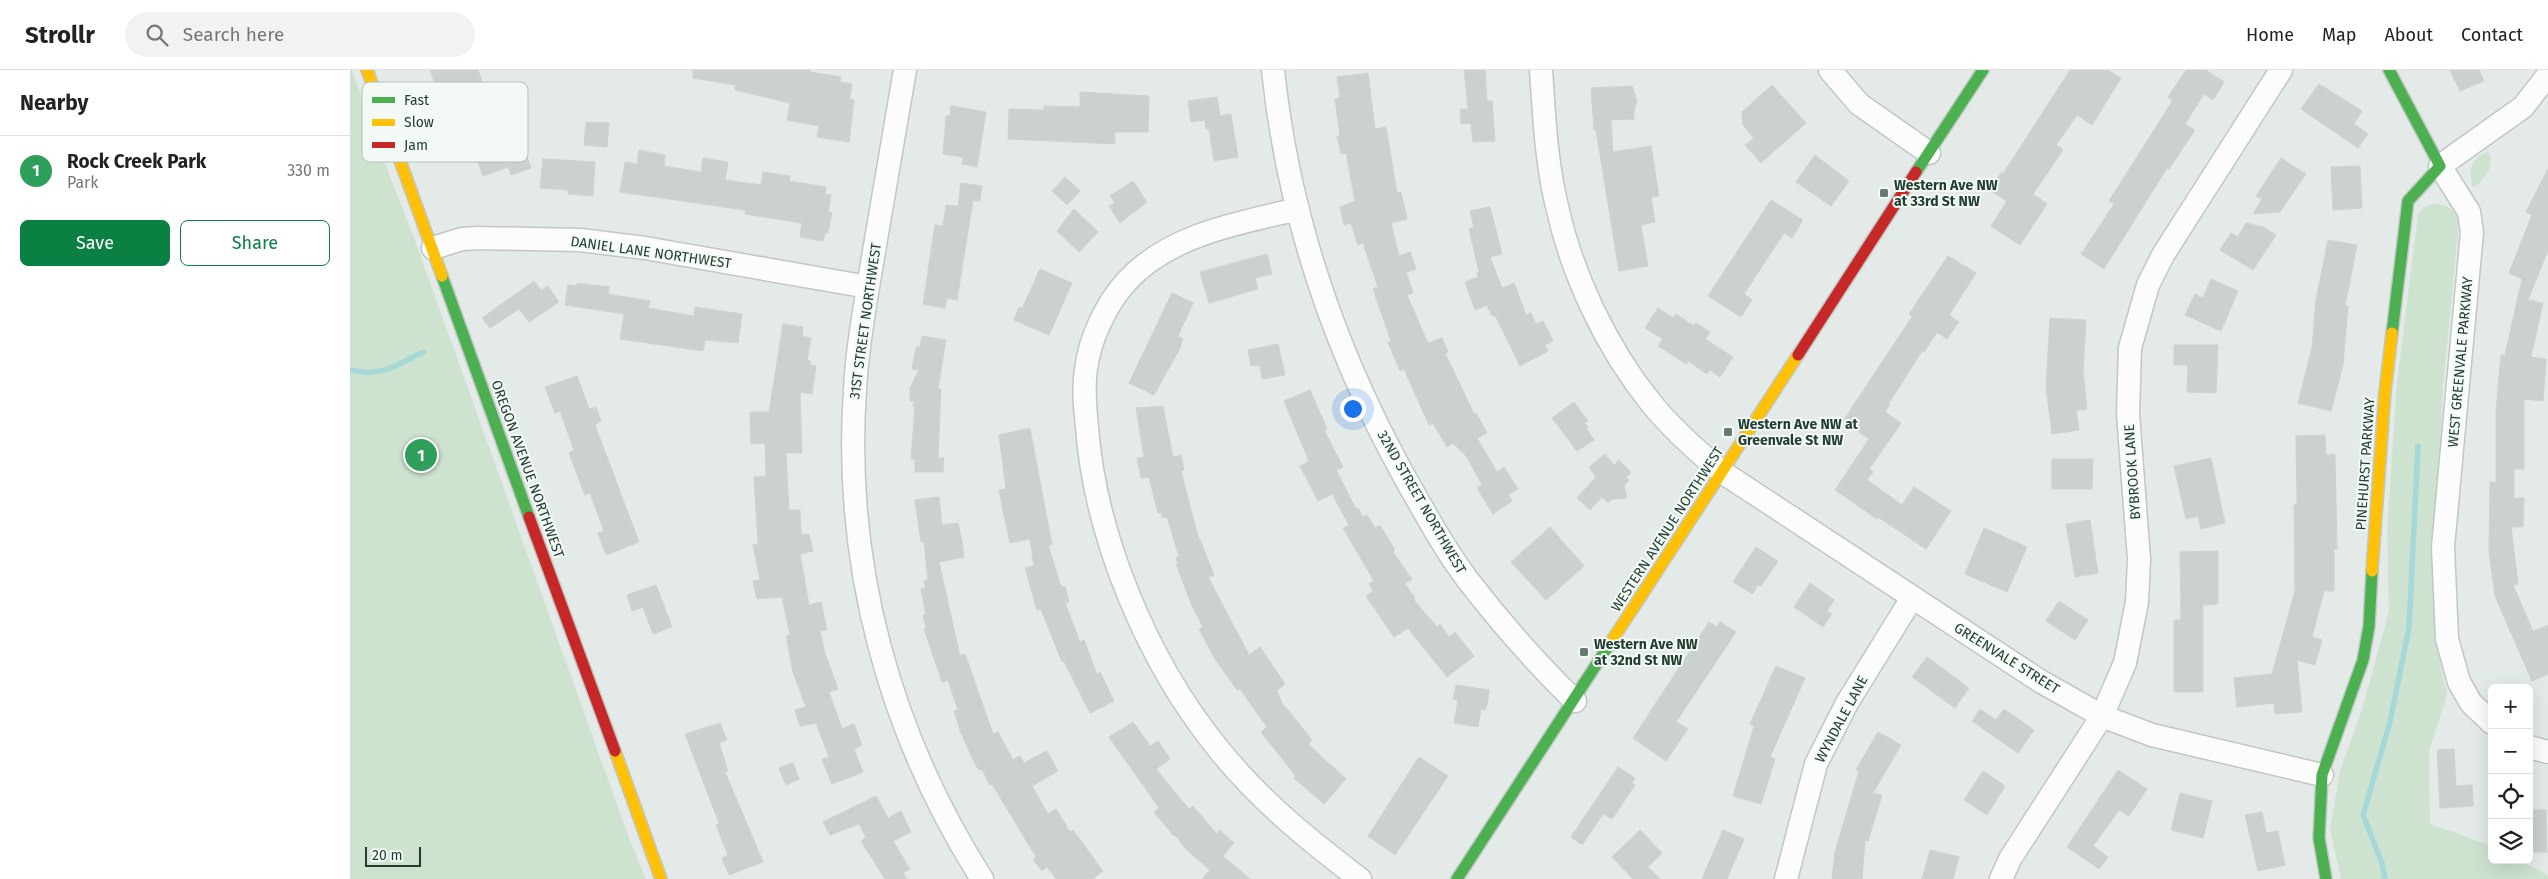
<!DOCTYPE html>
<html lang="en">
<head>
<meta charset="utf-8">
<style>
	:root { --surface:#fff; --page:#f2f2f2; --text:#222; --muted:#767676; --line:#e0e0e0; --accent:#0b8043 }
	body { margin:0; font-family:"Fira Sans",sans-serif; background:var(--page); color:var(--text) }
	.controls { position:absolute; right:15px; bottom:15px; display:grid; overflow:hidden; border-radius:8px; box-shadow:0 5px 20px #0002 }
	.controls button { width:45px; height:45px; display:grid; place-items:center; padding:0; border:0; border-bottom:1px solid var(--line); background:var(--surface); color:var(--text); font:25px sans-serif }
	.scale { position:absolute; left:15px; bottom:12px; width:56px; box-sizing:border-box; padding-left:5px; border:2px solid #223d31; border-top:0; font-size:14px; line-height:18px; white-space:nowrap; color:#223d31; -webkit-text-stroke:4px #f3f9f4; paint-order:stroke }
	.you { position:absolute; left:1002px; top:338px; width:18px; height:18px; margin:-12px; border:4px solid #fff; border-radius:50%; background:#1a73e8; box-shadow:0 0 0 8px #1a73e833 }
	.badge { display:grid; place-items:center; width:32px; height:32px; border-radius:50%; background:var(--accent); color:#fff; font-size:16px; font-weight:700 }
	.pin { position:absolute; translate:-50% -50%; border:2px solid #fff; box-shadow:0 1px 5px #0006 }
	.list { margin:0; padding:0; list-style:none }
	h2 { display:flex; justify-content:space-between; align-items:center; height:65px; margin:0; padding:0 20px; font-size:21px }
	h2 small { font-size:16px; font-weight:400; color:var(--muted) }
	.list li { display:grid; grid-template-columns:32px 1fr auto; gap:15px; align-items:center; box-sizing:border-box; height:70px; padding:0 20px; border-top:1px solid var(--line) }
	.list b { display:block; font-size:19px; white-space:nowrap }
	.list p { margin:0; font-size:16px; white-space:nowrap; color:var(--muted) }
	.list em { font-size:16px; font-style:normal; color:var(--muted) }
	.actions { display:flex; gap:10px; padding:15px 20px }
	.actions a { flex:1; padding:11px 0; border:1px solid var(--accent); border-radius:8px; text-align:center; font-size:18px; color:var(--accent) }
	.actions .main { background:var(--accent); color:#fff }
	.icon { flex:none; width:28px; height:28px; fill:none; stroke:currentColor; stroke-width:2; stroke-linecap:round; stroke-linejoin:round }
	.map { position:relative; flex:none; width:2198px; height:809px; overflow:hidden }
	header { display:flex; align-items:center; gap:30px; box-sizing:border-box; height:70px; padding:0 25px; background:var(--surface); border-bottom:1px solid var(--line) }
	header strong { font-size:24px }
	nav { display:flex; gap:28px; margin-inline-start:auto; font-size:18px }
	.search { width:350px; height:45px; background:var(--page); display:flex; align-items:center; gap:12px; box-sizing:border-box; padding:0 18px; border-radius:28px; color:var(--muted); font-size:19px }
	main { display:flex }
	aside { flex:1; background:var(--surface) }
	.map>svg:first-child { display:block }
</style>
</head>
<body>
<header>
<strong>Strollr</strong>
<div class="search"><svg class="icon" aria-label="search" viewBox="0 0 24 24"><circle cx="10" cy="10" r="6"/><path d="M15 15l6 6"/></svg>Search here</div>
<nav><a>Home</a><a>Map</a><a>About</a><a>Contact</a></nav>
</header>
<main>
<aside>
<h2>Nearby<small></small></h2>
<ul class="list">
<li><span class="badge" style="background:#2e9e5b">1</span><div><b>Rock Creek Park</b><p>Park</p></div><em>330 m</em></li>
</ul>
<div class="actions"><a class="main">Save</a><a>Share</a></div>
</aside>
<div class="map">
<svg width="2198" height="809" viewBox="0 0 2198 809">
	<rect width="100%" height="100%" fill="#e4eae7"/>
	<path fill="#cde3d0" d="M0,0H2L44,117L63,165L279,768L296,809H0Z
		M2138,81C2146,95 2135,111 2123,117C2117,99 2121,90 2138,81Z
		M2083,134C2097,134 2105,139 2109,152L2093,318L2085,475V567L2097,625L2079,681L2080,754L2142,776V790H2169L2198,805V809H1991L1980,759L1990,701L2012,640L2039,541L2037,461L2047,313L2068,144L2074,137Z"/>
	<g fill="none" stroke-linecap="round" stroke-linejoin="round">
		<path stroke="#a5d8d6" stroke-width="5.5" d="M0,300C31,308 46,295 73,282
			M2035,809L2032,793L2013,745L2040,652L2059,558L2068,376"/>
	</g>
	<path fill="#cbd1ce" stroke="#cdd3cf" d="M80,0H128L134,17L92,33Z
		M343,0H460V2L491,7L490,12L502,14L500,29L504,30L499,72L467,67L469,56L437,50L440,33L385,20L386,15L343,8Z
		M1114,0H1135L1137,31H1142L1145,71L1123,72L1121,53L1111,54L1110,39H1118Z
		M1720,0H1758L1771,8L1742,55L1727,45L1706,75L1713,80L1683,124L1697,134L1670,175L1641,156L1657,131L1639,120L1651,103L1653,104Z
		M1836,0H1856L1874,12L1863,30L1854,24L1835,54L1845,60L1819,99L1817,98L1754,199L1731,184L1764,134L1759,131L1823,30L1818,27Z
		M2100,0H2129L2134,11L2110,21Z
		M1018,3L1025,59L1036,57L1047,123L1051,122L1057,149L1041,153L1049,186L1060,182L1066,199L1056,202L1063,223L1057,225L1078,273L1092,268L1098,282L1095,283L1124,344L1126,343L1137,363L1127,368L1147,402L1154,397L1168,419L1158,425L1162,431L1143,444L1127,418L1132,415L1117,387L1103,373L1097,377L1083,353L1079,355L1054,299L1050,301L1038,272L1041,271L1023,219L1028,217L1013,173L1008,175L1001,153L994,155L990,137L1005,131L996,83L991,84L987,66H990L985,29L990,28L987,7Z
		M1969,14L2012,41L2004,54L2018,64L2008,78L1951,39Z
		M1422,15L1456,53L1411,93L1395,75L1404,68L1393,55L1392,42Z
		M1282,16L1287,31L1284,41V49L1261,50L1263,82L1301,76L1309,126L1301,127L1305,152L1291,155L1298,196L1269,201L1246,60H1244L1241,18Z
		M730,22L799,26L798,62H765V74L658,69L659,39L688,40H694V36L730,37Z
		M867,27L870,46L881,44L888,87L864,91L859,59H856L855,50L841,52L838,31Z
		M601,36L636,42L627,97L612,94L613,87L593,84L596,46H600Z
		M148,46L160,83L174,78L181,98L161,105L158,97L133,106L121,72L119,73L114,58Z
		M236,52L259,53L257,77L234,75Z
		M289,80L315,85L314,96L351,102L353,88L378,92L375,110L411,115L413,102L440,106L439,111L476,117L475,124L481,125L478,142L482,143L478,163H475L473,171L450,167L452,153L395,144V140L270,122L275,92L287,94Z
		M1465,85L1499,111L1481,136L1446,112Z
		M1931,88L1956,104L1930,142L1903,144L1912,129L1906,126Z
		M193,89L245,92L243,126L218,124V120L190,118Z
		M2010,96L2012,138L1983,140L1981,97Z
		M2198,99V180L2178,230L2193,233L2181,287L2196,289L2193,331L2174,329V399H2164V428H2174L2173,457H2161L2168,514L2163,515L2183,561L2198,555V604L2182,611L2145,526L2139,481L2140,412L2146,413V341L2151,285H2155L2172,209L2159,203L2182,145L2176,142Z
		M715,107L730,121L717,135L702,121Z
		M783,111L797,132L770,153L759,136L765,133L760,126Z
		M611,113L632,116L630,131L623,130L607,230L597,228L595,238L573,234L585,155L593,156L596,135L608,136Z
		M1421,130L1453,150L1442,168L1434,163L1394,224L1402,230L1391,247L1358,226Z
		M1140,137L1152,184L1140,187L1152,218L1164,213L1176,245L1181,243L1186,254L1193,251L1203,271L1195,275L1198,281L1170,296L1145,245L1142,246L1137,235L1125,240L1115,212L1128,207L1127,203L1129,202L1119,159L1124,157L1120,141Z
		M724,139L748,162L729,182L707,161Z
		M1896,153L1913,157L1926,165L1903,200L1870,180L1881,163L1888,167Z
		M1978,170L2007,175L1995,236H1998L1993,295L1981,341L1948,333L1962,277L1966,230Z
		M917,184L922,204L905,208L908,219L859,233L850,202Z
		M1598,186L1626,203L1599,245L1609,252L1597,269L1587,262L1574,282L1572,281L1539,333L1540,334L1535,342L1551,353L1519,399L1523,402L1517,410L1552,435L1564,417L1601,441L1576,479L1528,447L1527,449L1485,420L1519,369L1493,351L1562,247L1559,244Z
		M690,199L722,213L699,265L664,250L669,237L672,239Z
		M1861,209L1888,221L1871,261L1835,245L1845,224L1853,228Z
		M184,211L191,220L198,216L209,232L179,252L169,239L140,258L132,248Z
		M227,213L259,217L258,224L300,231L298,238L344,246L345,237L392,244L388,273L355,270L353,281L270,269L274,244L215,235L218,215L227,216Z
		M822,223L843,233L828,266L833,269L830,278L804,325L779,313Z
		M1308,238L1323,248L1326,244L1344,256L1346,253L1360,262L1355,269L1383,287L1370,307L1360,300L1357,304L1338,291L1336,294L1308,276L1313,269L1295,258Z
		M1700,248L1736,250L1733,302L1737,339L1726,340L1729,360L1702,364L1696,317Z
		M433,254L453,257L452,266L461,268L457,290L460,291V295L466,296L462,324L450,322L452,383H436L439,440H450L451,465L459,464L463,481L450,484L459,535L471,532L477,560L470,561L475,583L488,619L479,622L492,659L504,654L512,675L504,679L513,702L482,714L472,689L479,687L466,653L450,656L445,640L456,637L443,602L436,566L440,565L432,527L407,529L403,511L410,510L403,475L408,474L404,407L416,406L415,373L401,374L400,342H419Z
		M572,266L596,270L588,319H591L588,388H594L593,402H565V389H561L565,337H563L564,331H560V318L569,300L562,299L566,277H570Z
		M928,274L935,305L912,309L910,295L901,296L898,280Z
		M1824,275H1868L1866,323L1837,322L1838,295H1824Z
		M227,306L239,339L246,337L251,351L245,355L289,472L256,485L248,463L254,461L240,423L235,425L219,383L224,380L210,341L205,343L195,317Z
		M960,320L977,359L974,360L993,397L986,400L1006,439L1008,438L1013,447L1017,445L1025,458L1030,455L1045,480L1043,482L1062,509L1055,514L1065,528L1064,530L1087,557L1090,554L1099,567L1105,562L1124,586L1097,607L1058,558L1044,567L1016,526L1023,521L1019,514L1024,511L993,458L999,455L982,424L968,431L950,396L959,391L934,331Z
		M1224,332L1238,351L1234,353L1238,357L1236,358L1244,370L1227,381L1202,348Z
		M813,336L823,387L831,385L834,400L831,401L847,463L864,505L858,507L899,585L910,577L935,614L927,620L932,633L962,670L958,674L996,709L974,734L944,708L946,706L911,662L917,657L890,619L887,620L865,589L849,559L853,557L842,536L826,494L828,493L826,488L829,486L817,447L812,448L811,442L808,443L799,407L791,408L787,388L794,387L786,338Z
		M680,358L702,475H698L711,517L715,516L719,532L715,533L730,572L734,570L747,604L750,602L764,631L740,643L714,591L712,592L691,539L687,540L675,498L684,496L680,469L660,473L656,455L649,420L656,419L649,365Z
		M1975,365L1976,385L1985,384L1987,479H1984V521H1974L1962,567L1972,570L1965,595L1947,590L1952,642L1925,644L1924,633L1887,637L1884,608L1922,604L1945,521L1944,435H1947L1946,366Z
		M1255,384L1264,395L1269,390L1281,402L1276,408L1279,410L1274,415L1277,428L1262,429L1258,433L1252,427L1240,440L1227,428L1246,407L1239,397Z
		M1861,388L1875,453L1851,459L1848,446L1836,449L1824,396Z
		M1702,389H1743L1742,419H1702Z
		M589,427L592,455L608,453L612,471L614,487L589,492L610,586L615,584L643,664L648,662L663,690L670,686L674,693L697,681L708,701L682,716L698,744L706,739L720,762L723,760L753,801L743,809H706L697,797L692,801L683,790L686,787L642,714L640,715L632,699L629,700L625,694L611,663L604,641L608,640L598,610L592,612L574,559L576,558L573,545H576L571,519L576,518L574,511L578,510L574,472H571L565,430Z
		M1740,450L1748,503L1725,507L1716,454Z
		M1200,457L1234,496L1196,530L1161,492Z
		M1634,458L1677,477L1657,522L1615,504Z
		M1406,477L1428,491L1411,516L1408,515L1402,524L1383,512Z
		M1868,481V534L1853,535V622H1824V550H1831L1830,482Z
		M1460,513L1484,530L1477,541L1482,544L1473,557L1444,537Z
		M306,515L322,557L303,564L293,537L282,541L277,525Z
		M1709,531L1738,550L1725,570L1696,551Z
		M1359,552L1367,557L1370,552L1386,562L1326,652L1338,659L1316,691L1283,668Z
		M1577,587L1619,618L1605,638L1562,607Z
		M1426,596L1455,608L1420,687L1425,689L1411,734L1383,726L1404,656L1400,654Z
		M1106,615L1139,620L1137,635L1135,640L1131,639L1128,657L1104,653L1108,630L1103,629Z
		M1630,639L1646,650L1654,639L1684,660L1668,683L1622,651Z
		M783,652L800,676L808,671L820,689L806,699L839,739L843,736L867,764L870,760L884,773L873,786L900,809H852L860,800L838,781L825,765L824,766L804,742L809,738L759,667Z
		M370,653L377,670L369,673L378,701L375,702L413,792L379,805L372,788L378,785L366,755L369,753L335,664Z
		M1528,662L1551,675L1523,723L1532,725L1518,771L1515,770L1512,809H1482L1485,782L1509,701L1506,700Z
		M2104,679L2106,716L2122,715L2123,736L2090,738L2087,680Z
		M1069,687L1098,706L1045,785L1018,766Z
		M443,693L449,709L436,715L429,698Z
		M1268,697L1285,708L1282,713L1285,715L1262,749L1253,744L1232,775L1221,767Z
		M1768,700L1797,719L1779,746L1769,740L1743,776L1758,787L1749,799L1717,777Z
		M1633,701L1655,716L1637,745L1614,730Z
		M1830,723L1862,731L1853,768L1821,760Z
		M526,726L538,748L551,741L561,762L543,771L560,799L553,803L557,809H535L511,771L516,768L509,754L480,765L473,752Z
		M2179,740H2196L2197,782H2179Z
		M1912,742L1916,763L1928,761L1935,795L1908,801L1895,745Z
		M1290,760L1312,783L1298,797L1310,809H1283L1262,787Z
		M1373,760L1394,769L1377,809H1352Z
		M1580,780L1609,787L1603,809H1572Z"/>
	<g fill="none" stroke-linecap="round" stroke-linejoin="round">
		<defs>
			<path id="street" d="M555,0C544,62 534,125 523,187C516,231 507,276 505,320C493,493 539,663 632,809
				M923,0C938,143 985,281 1054,406C1074,441 1093,477 1117,509C1150,552 1186,593 1225,631
				M1191,0C1194,44 1196,89 1206,132C1221,203 1256,277 1301,333C1322,359 1347,381 1372,402L1690,611L1752,646L1802,665L1972,705
				M1480,0L1509,34L1579,83
				M948,139C890,153 820,164 777,211C756,234 740,268 736,299C733,318 735,338 737,357C745,466 797,590 866,676C907,728 957,769 1010,809
				M83,178L112,169L128,168L230,170L295,178L518,217
				M2142,653L2121,633L2109,612L2097,569L2093,477L2122,162L2119,142L2090,96L2173,37L2198,5
				M2179,677L2198,682
				M1436,809L1466,694L1497,633L1562,528
				M1651,809L1660,789L1752,646L1775,593L1787,532L1789,489L1778,344L1780,278L1798,215L1813,185L1931,0"/>
			<path id="fast" d="M2039,0L2090,96L2058,131L2042,263
				M1566,102L1633,0
				M92,206L179,447
				M1107,809L1259,575
				M1976,809L1969,768L1972,705L2013,590L2019,556L2022,501"/>
			<path id="slow" d="M17,0L92,206
				M2022,501L2035,322L2042,263
				M1259,575L1448,285
				M265,681L311,809"/>
			<path id="jam" d="M1448,285L1566,102
				M179,447L265,681"/>
		</defs>
		<use href="#street" stroke="#c1c7c4" stroke-width="25"/>
		<use href="#fast" stroke="#c0c7c4" stroke-width="14"/>
		<use href="#slow" stroke="#c0c7c4" stroke-width="14"/>
		<use href="#jam" stroke="#c0c7c4" stroke-width="14"/>
		<use href="#street" stroke="#fbfcfb" stroke-width="22"/>
		<use href="#fast" stroke="#4caf50" stroke-width="11"/>
		<use href="#slow" stroke="#ffc107" stroke-width="11"/>
		<use href="#jam" stroke="#c62828" stroke-width="11"/>
	</g>
	<g fill="#667a71" stroke="#f3f9f4" stroke-width="2">
		<rect x="1529" y="118" width="10" height="10" rx="2.5"/>
		<rect x="1373" y="357" width="10" height="10" rx="2.5"/>
		<rect x="1229" y="577" width="10" height="10" rx="2.5"/>
	</g>
	<g text-anchor="middle" stroke-width="4" stroke-linejoin="round" paint-order="stroke">
		<g font-size="14" font-weight="bold" fill="#223d31" stroke="#f3f9f4" text-anchor="start">
			<text x="1544" y="120">Western Ave NW<tspan x="1544" dy="16">at 33rd St NW</tspan></text>
			<text x="1388" y="359">Western Ave NW at<tspan x="1388" dy="16">Greenvale St NW</tspan></text>
			<text x="1244" y="579">Western Ave NW<tspan x="1244" dy="16">at 32nd St NW</tspan></text>
		</g>
		<g font-size="14" fill="#223d31" stroke="#f3f9f4">
			<text transform="translate(301 182) rotate(8)" y="5">DANIEL LANE NORTHWEST</text>
			<text transform="translate(515 251) rotate(-82)" y="5">31ST STREET NORTHWEST</text>
			<text transform="translate(2110 292) rotate(-85)" y="5">WEST GREENVALE PARKWAY</text>
			<text transform="translate(2015 394) rotate(-86)" y="5">PINEHURST PARKWAY</text>
			<text transform="translate(178 399) rotate(70)" y="5">OREGON AVENUE NORTHWEST</text>
			<text transform="translate(1782 402) rotate(-94)" y="5">BYBROOK LANE</text>
			<text transform="translate(1072 432) rotate(60)" y="5">32ND STREET NORTHWEST</text>
			<text transform="translate(1317 459) rotate(-57)" y="5">WESTERN AVENUE NORTHWEST</text>
			<text transform="translate(1657 588) rotate(32)" y="5">GREENVALE STREET</text>
			<text transform="translate(1491 649) rotate(-62)" y="5">WYNDALE LANE</text>
		</g>
	</g>
	<rect x="12" y="12" width="166" height="80" rx="8" fill="#f3f9f4" stroke="#b4c1ba" stroke-width="1"/>
	<rect x="22" y="27" width="23" height="6" fill="#4caf50"/>
	<rect x="22" y="49" width="23" height="7" fill="#ffc107"/>
	<rect x="22" y="72" width="23" height="6" fill="#c62828"/>
	<g font-size="14" fill="#223d31">
		<text x="54" y="35">Fast</text>
		<text x="54" y="57">Slow</text>
		<text x="54" y="80">Jam</text>
	</g>
</svg>
<div class="controls">
<button>+</button>
<button>−</button>
<button><svg class="icon" aria-label="locate" viewBox="0 0 24 24"><circle cx="12" cy="12" r="6"/><path d="M12 2v4M12 18v4M2 12h4M18 12h4"/></svg></button>
<button><svg class="icon" aria-label="layers" viewBox="0 0 24 24"><path d="M12 4l9 5-9 5-9-5zM3 14l9 5 9-5"/></svg></button>
</div>
<div class="scale">20 m</div>
<div class="you"></div>
<div class="pin badge" style="left:71px;top:385px;background:#2e9e5b">1</div>
</div>
</main>
</body>
</html>
